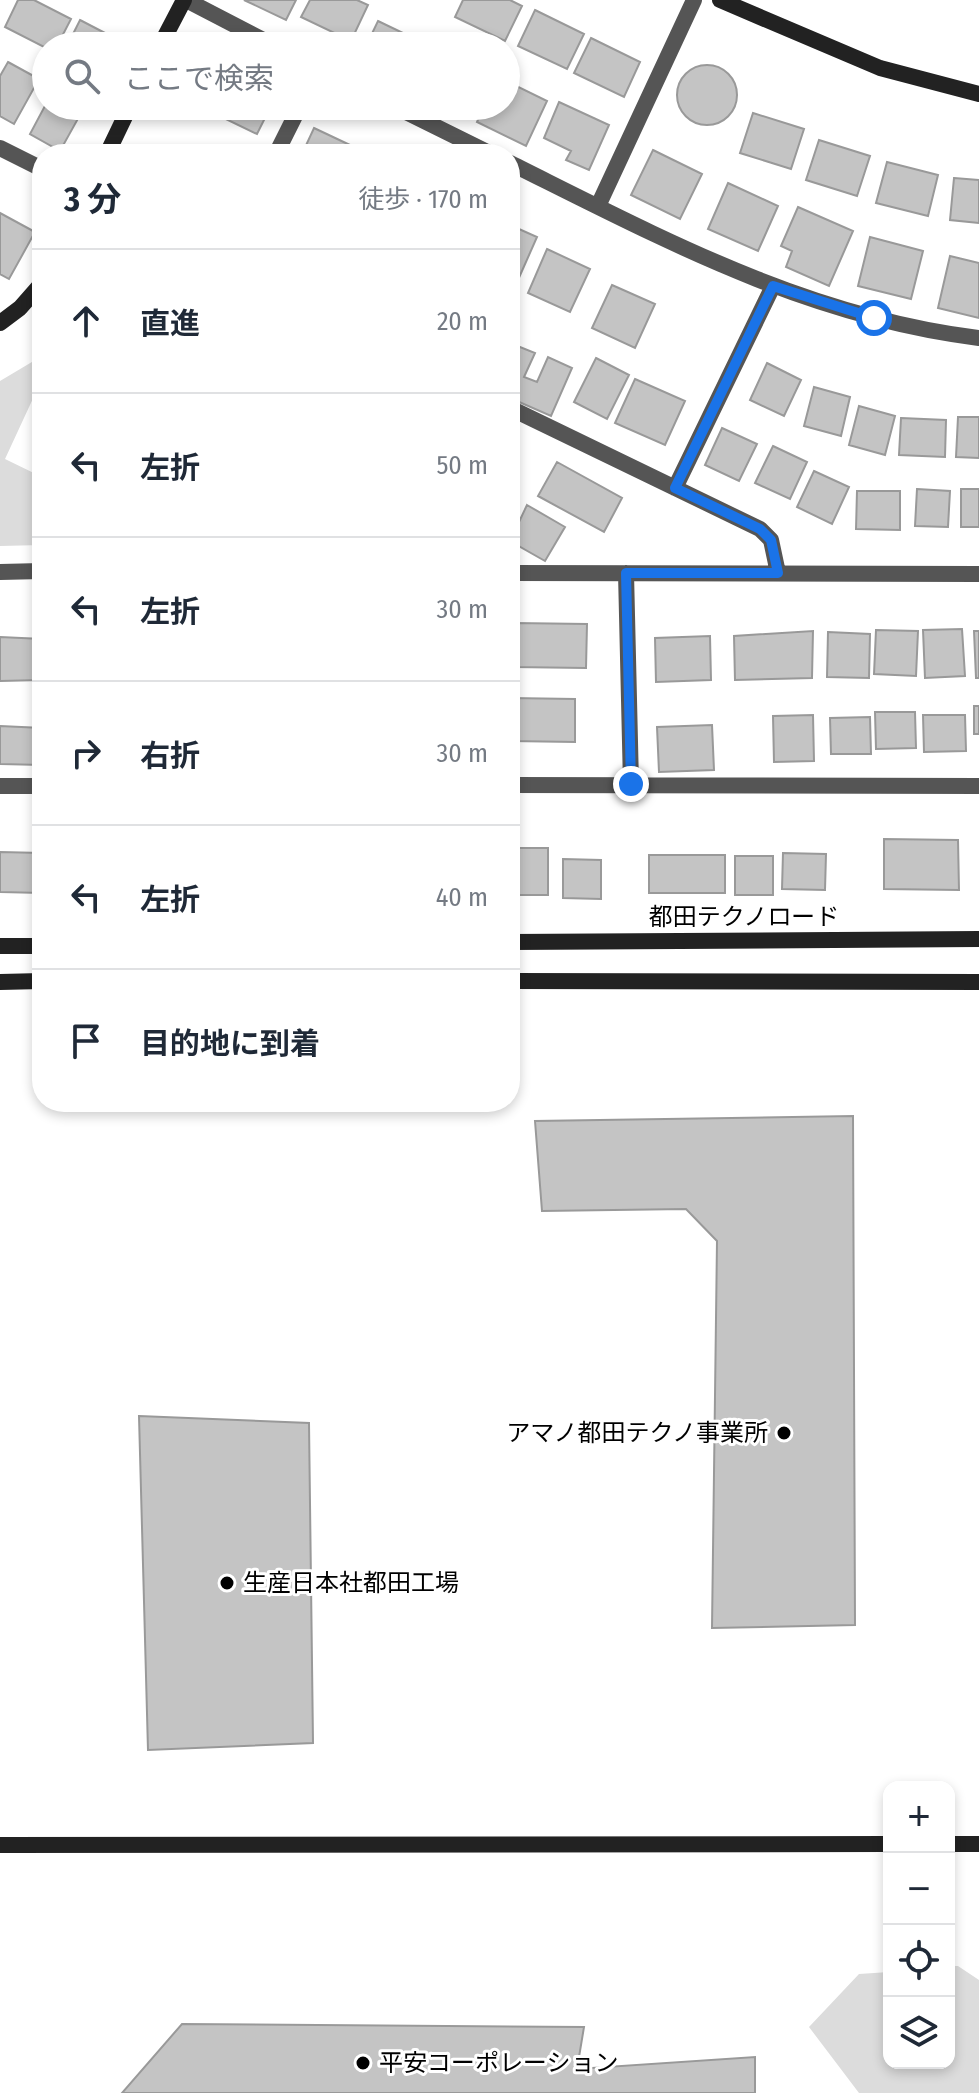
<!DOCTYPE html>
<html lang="ja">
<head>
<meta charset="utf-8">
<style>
	:root { --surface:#fff; --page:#f2f2f3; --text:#1f2937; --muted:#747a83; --line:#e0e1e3 }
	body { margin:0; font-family:"Fira Sans Condensed","Noto Sans JP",sans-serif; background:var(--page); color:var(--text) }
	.controls { position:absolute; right:24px; bottom:24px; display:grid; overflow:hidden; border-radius:16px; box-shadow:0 4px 12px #0003 }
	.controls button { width:72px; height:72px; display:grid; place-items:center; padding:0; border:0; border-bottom:2px solid var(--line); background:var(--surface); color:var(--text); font:40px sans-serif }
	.stop { position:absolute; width:24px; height:24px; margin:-18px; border:6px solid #1a73e8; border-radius:50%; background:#fff }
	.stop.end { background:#1a73e8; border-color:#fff; box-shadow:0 2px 8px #0008 }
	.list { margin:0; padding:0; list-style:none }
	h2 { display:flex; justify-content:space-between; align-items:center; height:104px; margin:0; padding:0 32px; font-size:34px }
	h2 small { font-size:26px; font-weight:400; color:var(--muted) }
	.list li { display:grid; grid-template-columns:52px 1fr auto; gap:24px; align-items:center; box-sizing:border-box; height:144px; padding:0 32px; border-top:2px solid var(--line) }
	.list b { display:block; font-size:30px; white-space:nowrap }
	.list em { font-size:26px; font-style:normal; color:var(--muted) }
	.icon { flex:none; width:44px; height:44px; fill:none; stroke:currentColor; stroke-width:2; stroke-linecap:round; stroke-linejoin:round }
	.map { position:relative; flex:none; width:979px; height:2093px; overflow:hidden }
	.search { position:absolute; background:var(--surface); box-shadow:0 4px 12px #0003; left:32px; top:32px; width:488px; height:88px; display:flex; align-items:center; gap:20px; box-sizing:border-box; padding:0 28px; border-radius:44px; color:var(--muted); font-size:30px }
	.panel { position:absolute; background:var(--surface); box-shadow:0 4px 12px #0003; left:32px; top:144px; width:488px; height:968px; border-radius:32px }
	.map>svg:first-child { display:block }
</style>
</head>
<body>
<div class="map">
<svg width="979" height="2093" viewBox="0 0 979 2093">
	<rect width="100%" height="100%" fill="#fff"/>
	<path fill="#dcdcdc" d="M42,356V379L5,459L42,477V545L0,546V381Z
		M949,1966H958L979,1980V2093H859L809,2027L859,1974L889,1972V2063H949Z"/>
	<path fill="#c4c4c4" stroke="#999" stroke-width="2" d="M18,0H34L71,19L57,46L46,48L5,27Z
		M244,0H296L286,20Z
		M310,0H357L368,5L351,41L301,17Z
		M463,0H510L522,6L505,41L455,17Z
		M535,10L584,34L567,69L518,46Z
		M80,20L130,46H67Z
		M378,21L428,45L427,46H366Z
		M444,35L466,46H438Z
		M591,38L640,62L624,97L574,73Z
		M8,62L39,79L14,124L0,116V76Z
		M677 95a30 30 0 1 1 60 0a30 30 0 1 1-60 0Z
		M506,81L547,101L526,146L477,122L484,106H506Z
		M559,102L609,125L589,170L566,160L571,151L544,138Z
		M46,104L85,106L60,151L30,134Z
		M199,106H271L257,134Z
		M753,113L804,129L791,169L740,153Z
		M314,128L369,154H302Z
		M819,140L870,156L857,196L806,180Z
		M653,150L702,174L680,219L631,195Z
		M887,162L938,175L928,216L876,203Z
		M954,178L979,180V223L950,220Z
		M728,183L778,206L758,251L708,229Z
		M798,207L853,231L829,286L786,267L792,251L781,246Z
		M0,213L35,232L9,279L0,274Z
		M510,225L537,237L518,280L510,277Z
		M870,237L923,251L911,299L858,286Z
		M547,249L590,269L570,312L528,293Z
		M950,256L979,263V318L938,308Z
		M612,285L655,304L635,348L592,328Z
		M510,343L535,353L524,377L537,382L548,357L572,368L551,416L510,398Z
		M596,358L629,375L607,419L574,402Z
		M767,363L801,380L784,416L750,400Z
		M635,379L685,401L665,445L615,423Z
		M814,387L850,397L841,436L804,426Z
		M859,406L895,416L885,455L849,445Z
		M958,417H979V458L956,457Z
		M901,418L946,420L945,457L899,455Z
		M722,428L757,444L739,481L705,465Z
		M773,446L807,462L790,499L755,483Z
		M557,462L622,498L604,532L538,496Z
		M814,471L849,487L832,524L797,507Z
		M917,489L950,491L948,527L915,526Z
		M961,489H979V527H961Z
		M857,491H900V530L856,529Z
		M527,505L565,527L545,561L510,541Z
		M514,623L587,624L586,668L513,667Z
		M962,629L965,676L925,678L923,630Z
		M876,630L918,631L916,676L874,674Z
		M813,631L812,678L735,680L734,636Z
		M974,631H979V678H976Z
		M828,632L870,634L869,678L827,677Z
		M710,636L711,680L656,682L655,638Z
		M0,637L42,639V680L0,681Z
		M510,698L575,699V742L510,741Z
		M974,706H979V734H974Z
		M875,712H915L916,748L876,749Z
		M813,715L814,761L774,762L773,716Z
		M923,715H965L966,751L924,752Z
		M870,717L871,754H831L830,718Z
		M712,725L714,770L659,772L657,727Z
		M0,726L42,728V765L0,764Z
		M884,839L958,840L959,890L884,889Z
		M510,848H548V895H510Z
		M0,852L42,853V893L0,892Z
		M783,853L826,854L825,890L782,889Z
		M649,855H725V893H649Z
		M735,856H773V895H735Z
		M563,859L601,860V899L563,898Z
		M853,1116L855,1625L712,1628L717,1241L686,1209L542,1211L535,1121Z
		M139,1416L309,1423L313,1743L148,1750Z
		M182,2024L584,2027L577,2069L755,2057V2093H122Z"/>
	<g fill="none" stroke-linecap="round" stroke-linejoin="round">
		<path stroke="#555" stroke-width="16" d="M186,0L275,46
			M394,106L491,154
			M0,148L42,169
			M276,154L300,106
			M510,163C663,239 807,317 979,338
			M598,206L694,0
			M510,408L760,529L771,540L778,573
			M675,488L773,286
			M0,572L42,571
			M510,573L979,574
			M626,573L631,784
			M510,785L979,786
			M0,786H42"/>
		<path stroke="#222" stroke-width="16" d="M720,0L880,68L979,94
			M160,46L184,0
			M107,154L130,106
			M0,323L20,308L42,283
			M510,942L979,939
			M0,946H42
			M510,981L979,982
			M0,982L42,981
			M949,1844H979
			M0,1845L889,1844"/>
	</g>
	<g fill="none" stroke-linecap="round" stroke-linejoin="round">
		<path stroke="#1a73e8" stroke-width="10" d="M631,784L626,573H778L771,540L760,529L675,488L773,286L874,318"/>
	</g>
	<g fill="#000" stroke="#fff" stroke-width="3">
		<circle cx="784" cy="1433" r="8"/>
		<circle cx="227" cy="1583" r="8"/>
		<circle cx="363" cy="2063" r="8"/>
	</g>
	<g text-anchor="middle" stroke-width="6" stroke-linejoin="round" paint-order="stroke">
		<g font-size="24" fill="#000" stroke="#fff">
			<text x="744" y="925">都田テクノロード</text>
		</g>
		<g font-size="24" fill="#000" stroke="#fff" text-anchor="start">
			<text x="768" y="1441" text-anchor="end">アマノ都田テクノ事業所</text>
			<text x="243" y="1591">生産日本社都田工場</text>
			<text x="379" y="2071">平安コーポレーション</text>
		</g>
	</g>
</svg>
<div class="controls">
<button>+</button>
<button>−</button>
<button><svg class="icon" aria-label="locate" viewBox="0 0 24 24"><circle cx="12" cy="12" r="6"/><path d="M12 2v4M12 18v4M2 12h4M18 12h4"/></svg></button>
<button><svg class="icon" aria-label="layers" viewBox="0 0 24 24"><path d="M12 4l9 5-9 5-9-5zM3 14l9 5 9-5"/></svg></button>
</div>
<div class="stop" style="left:874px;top:318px"></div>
<div class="stop end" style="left:631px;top:784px"></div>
<div class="search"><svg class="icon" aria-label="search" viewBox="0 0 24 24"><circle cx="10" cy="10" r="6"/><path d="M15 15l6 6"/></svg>ここで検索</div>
<section class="panel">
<h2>3 分<small>徒歩 · 170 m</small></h2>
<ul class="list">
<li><svg class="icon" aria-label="ahead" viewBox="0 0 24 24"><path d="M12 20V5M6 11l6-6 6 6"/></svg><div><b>直進</b></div><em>20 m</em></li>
<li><svg class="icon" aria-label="left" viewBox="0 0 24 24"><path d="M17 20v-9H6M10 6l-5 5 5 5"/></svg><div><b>左折</b></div><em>50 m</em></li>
<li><svg class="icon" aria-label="left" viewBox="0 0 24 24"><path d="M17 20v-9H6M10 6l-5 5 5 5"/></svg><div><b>左折</b></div><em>30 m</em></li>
<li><svg class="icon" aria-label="right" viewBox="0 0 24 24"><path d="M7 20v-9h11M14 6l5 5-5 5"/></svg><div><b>右折</b></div><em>30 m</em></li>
<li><svg class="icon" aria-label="left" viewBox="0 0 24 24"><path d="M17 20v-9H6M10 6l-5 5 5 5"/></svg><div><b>左折</b></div><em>40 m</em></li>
<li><svg class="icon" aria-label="arrive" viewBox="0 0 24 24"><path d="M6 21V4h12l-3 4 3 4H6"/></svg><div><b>目的地に到着</b></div></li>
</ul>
</section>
</div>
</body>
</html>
